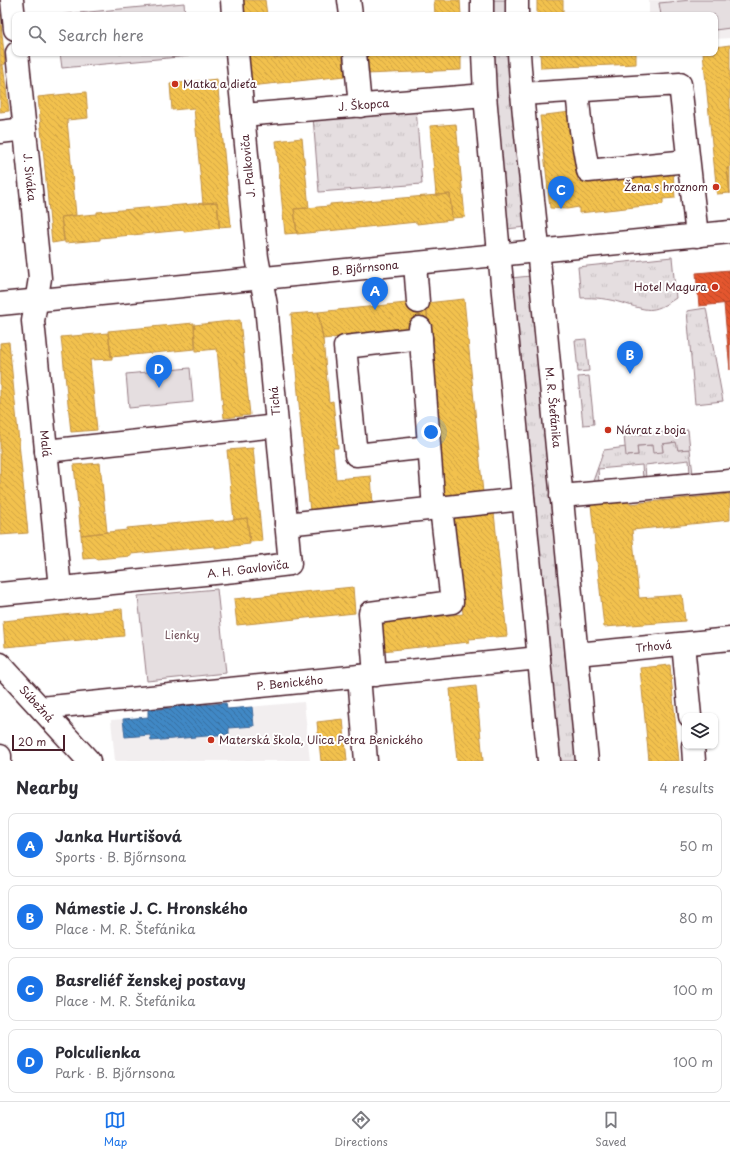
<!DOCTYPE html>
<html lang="en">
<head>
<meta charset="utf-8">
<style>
	:root { --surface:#fff; --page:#f2f2f3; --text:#2b2b33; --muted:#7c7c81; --line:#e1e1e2; --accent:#1a73e8 }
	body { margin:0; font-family:"Playpen Sans",sans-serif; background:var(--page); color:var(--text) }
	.controls { position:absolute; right:12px; bottom:12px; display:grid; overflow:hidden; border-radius:8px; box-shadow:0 1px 3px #0004 }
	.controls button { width:36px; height:36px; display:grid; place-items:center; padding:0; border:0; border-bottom:1px solid var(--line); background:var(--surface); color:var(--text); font:20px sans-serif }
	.scale { position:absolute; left:12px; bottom:10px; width:53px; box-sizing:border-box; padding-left:4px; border:2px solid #4a1f2b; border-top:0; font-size:11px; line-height:14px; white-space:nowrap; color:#4a1f2b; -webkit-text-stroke:3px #fff; paint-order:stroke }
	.you { position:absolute; left:431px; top:432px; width:14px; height:14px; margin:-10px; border:3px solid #fff; border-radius:50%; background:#1a73e8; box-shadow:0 0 0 6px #1a73e833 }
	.badge { display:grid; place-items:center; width:26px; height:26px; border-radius:50%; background:var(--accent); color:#fff; font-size:13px; font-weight:700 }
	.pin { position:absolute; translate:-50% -33px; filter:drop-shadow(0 1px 2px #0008) }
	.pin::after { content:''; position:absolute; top:21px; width:14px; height:12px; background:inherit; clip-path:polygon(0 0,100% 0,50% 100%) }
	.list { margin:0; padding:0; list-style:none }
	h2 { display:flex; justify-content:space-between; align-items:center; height:52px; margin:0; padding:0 16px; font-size:17px }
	h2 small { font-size:13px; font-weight:400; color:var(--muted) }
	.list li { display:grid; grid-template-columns:26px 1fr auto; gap:12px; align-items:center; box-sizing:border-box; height:64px; margin:0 8px 8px; padding:0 8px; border:1px solid var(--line); border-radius:8px }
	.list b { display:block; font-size:15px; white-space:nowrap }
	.list p { margin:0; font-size:13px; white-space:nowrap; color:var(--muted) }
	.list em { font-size:13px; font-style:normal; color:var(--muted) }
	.icon { flex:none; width:22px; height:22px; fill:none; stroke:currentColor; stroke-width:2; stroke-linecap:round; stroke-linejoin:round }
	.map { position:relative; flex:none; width:730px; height:761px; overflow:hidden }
	.search { position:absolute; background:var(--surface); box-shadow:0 1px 3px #0004; left:12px; right:12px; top:12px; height:44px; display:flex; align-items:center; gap:10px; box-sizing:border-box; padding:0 14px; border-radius:8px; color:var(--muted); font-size:15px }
	.sheet { height:340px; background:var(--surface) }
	nav { display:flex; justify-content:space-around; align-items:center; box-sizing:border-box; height:56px; border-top:1px solid var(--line); background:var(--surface); font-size:11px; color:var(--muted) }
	nav a { display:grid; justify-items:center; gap:2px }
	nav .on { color:var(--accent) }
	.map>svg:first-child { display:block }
</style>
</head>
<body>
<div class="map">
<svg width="730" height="761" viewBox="0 0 730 761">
	<defs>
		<pattern id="grass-tufts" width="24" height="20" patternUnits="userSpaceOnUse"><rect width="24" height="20" fill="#e5dee0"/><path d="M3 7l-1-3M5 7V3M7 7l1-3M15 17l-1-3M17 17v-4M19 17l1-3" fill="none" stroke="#c6bec0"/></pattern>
		<pattern id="homes-back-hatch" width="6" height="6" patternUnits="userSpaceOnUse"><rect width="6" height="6" fill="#f2c14e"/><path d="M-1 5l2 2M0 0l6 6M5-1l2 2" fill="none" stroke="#d1a544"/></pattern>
		<pattern id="shops-back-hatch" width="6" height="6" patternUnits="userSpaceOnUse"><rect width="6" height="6" fill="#e4572e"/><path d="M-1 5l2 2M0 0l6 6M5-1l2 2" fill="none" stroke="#bb4727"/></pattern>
		<pattern id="schools-back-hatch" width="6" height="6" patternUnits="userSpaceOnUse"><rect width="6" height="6" fill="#3f88c5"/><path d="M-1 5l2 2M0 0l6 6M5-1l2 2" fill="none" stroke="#376fa0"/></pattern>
	</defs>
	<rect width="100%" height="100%" fill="#fff"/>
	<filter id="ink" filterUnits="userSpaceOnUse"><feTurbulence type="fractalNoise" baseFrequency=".025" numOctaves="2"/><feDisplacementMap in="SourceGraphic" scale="8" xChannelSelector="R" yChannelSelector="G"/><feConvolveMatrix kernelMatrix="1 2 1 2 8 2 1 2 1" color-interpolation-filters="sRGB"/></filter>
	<g filter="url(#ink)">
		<path fill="#f2eeef" d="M649,0H730V38L715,39V15H649Z
			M201,702L202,705L226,703L227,709L304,702L310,761H115L111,720L148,717V710L173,708L172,705Z"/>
		<path fill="url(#grass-tufts)" stroke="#987e86" d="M490,0H508L509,15H490Z
			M492,53H511L526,227L506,229Z
			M416,108L422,184L319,192L313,117Z
			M672,257L676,298C651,315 648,310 622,303C609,299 595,297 581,298L578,267Z
			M531,276L578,761H558L510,278Z
			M706,308L723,401L695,404L687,311Z
			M586,339L589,371L578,372L575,340Z
			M589,376L594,424L583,425L578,377Z
			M677,442L678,450L690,449L693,474H690L689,460L645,465L646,479H643L642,465L598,469L599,483L592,484L604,450L626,447L627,456L638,455L637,446L652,445L663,452L662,444Z"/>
		<path fill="#e5dee0" stroke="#987e86" d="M691,0H730V28L715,30V15H661L659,3Z
			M184,3L185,15H57Z
			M60,53H189V56L62,68Z
			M190,368L193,402L129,408L126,374Z
			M688,430L690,449L678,450L676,442L662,444L663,452L653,453L652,445L637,446L638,455L626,456L624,436Z
			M217,589L226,673L147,681L138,596Z"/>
		<path fill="url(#homes-back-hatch)" stroke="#c09044" d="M239,0H265L267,15H241Z
			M434,0H460L461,15H435Z
			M537,0H563V15H537Z
			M0,14L5,64L0,65Z
			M730,45V168H727L730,193L717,194L703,53H715V47Z
			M247,53H272L273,58L318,53H342L345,76L250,86Z
			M365,53H461V70L366,74Z
			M540,53H636V64L541,68Z
			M0,65H3L9,111L0,112Z
			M217,79L231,226L219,227L217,202L203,204L194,108L172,110L170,84Z
			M86,92L88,118L67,120L76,215L61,217L64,241L52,243L38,97Z
			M571,112L578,181L673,172L675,198L663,199V204L579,213V207L567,209L550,208L540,116H546L545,115Z
			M456,124L465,217L452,218L450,194L436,195L430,126Z
			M302,138L309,208L294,209L297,233L285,234L276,141Z
			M727,168H730V194Z
			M450,194L452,220L417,224V222L297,234L294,209L330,206V204Z
			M217,202L220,228L184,232V230L100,238V240L65,243L61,217L97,214V212Z
			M464,299L483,493L445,497L426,303Z
			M426,301L428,327L323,339L318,312Z
			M318,312L323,339L329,402L333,401L338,448H333L336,479L371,476L373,505L310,511L301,426L291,314Z
			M240,320L250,415L224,418L217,349L196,351L194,325Z
			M194,323L195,349L111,357L108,331Z
			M108,333L112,359L90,360L97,430L71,432L61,337Z
			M9,342L28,533L0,535V343Z
			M253,448L262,541L250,542L247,518L234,520L227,450Z
			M100,463L107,532L81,535L74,465Z
			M730,494V520L632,530L639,598L682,595L685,621L604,627L591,505L625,501H629V504Z
			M494,513L507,636L469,639V642L382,651L379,622L463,614L454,517Z
			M247,518L250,544L215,548V546L131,554V556L96,559V558L83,559L81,535L127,530V528L213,520L214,522Z
			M353,587L355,613L237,625L234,599Z
			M122,609L124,636L5,647L3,621Z
			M670,665L679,761H649L640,668Z
			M476,686L483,761H457L450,689Z
			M343,719L347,761H321L317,722Z"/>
		<path fill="url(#shops-back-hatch)" stroke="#b6462d" d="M730,270V303L699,306L696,273Z
			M730,303V370L724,304Z"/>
		<path fill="url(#schools-back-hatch)" stroke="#426897" d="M201,702L202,705L226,703L227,709L252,707L254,726L229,728V734L151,741L150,735L125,737L123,719L148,717V710L173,708L172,705Z"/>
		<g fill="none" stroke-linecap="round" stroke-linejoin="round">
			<defs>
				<g id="minor">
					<path d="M12,0L15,29"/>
					<path d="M232,0L233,15"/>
					<path d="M349,0L351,15"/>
					<path d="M482,0V15"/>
					<path d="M517,0V15"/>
					<path id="s1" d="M17,53L40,278L33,321L60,588"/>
					<path d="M355,53L360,106"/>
					<path d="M483,53L485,95L497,232L549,761"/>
					<path id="s2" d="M519,53C523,122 533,191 539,259C555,427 571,594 587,761"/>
					<path d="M577,91L581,130L588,171L688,161"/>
					<path d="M522,94L680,84L697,236"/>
					<path id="s3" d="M243,115L485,95"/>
					<path d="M0,132L25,129"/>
					<path d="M415,264L418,302"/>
					<path id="s4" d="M0,304L730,232"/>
					<path d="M420,328L434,509"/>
					<path d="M421,338L345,347L356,455L429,447"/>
					<path d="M46,451L277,426"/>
					<path d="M561,496L730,481"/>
					<path d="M286,524L523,499"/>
					<path id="s5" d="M0,594L235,571L290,564L266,305L257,257L237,53"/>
					<path d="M683,644L690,716"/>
					<path id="s6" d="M577,654L730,639"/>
					<path id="s7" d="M0,664L89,761"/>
					<path d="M375,675L370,613L452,602L441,508"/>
					<path d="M359,676L366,761"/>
					<path id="s8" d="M41,708L539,658"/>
					<path d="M693,746L694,761"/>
					<path d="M0,756V761"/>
				</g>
			</defs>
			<use href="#minor" stroke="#4a1f2b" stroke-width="25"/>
			<use href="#minor" stroke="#fff" stroke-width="22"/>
		</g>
	</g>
	<g fill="#c8321e" stroke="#fff" stroke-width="1.5">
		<circle cx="175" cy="84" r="4"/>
		<circle cx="716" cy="187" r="4"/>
		<circle cx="715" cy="287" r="4"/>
		<circle cx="608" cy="430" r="4"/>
		<circle cx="211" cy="740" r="4"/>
	</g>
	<g text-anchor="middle" stroke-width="4" stroke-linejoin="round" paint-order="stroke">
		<g font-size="11" fill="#4a1f2b" stroke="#fff" text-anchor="start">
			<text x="183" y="88">Matka a dieťa</text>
			<text x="708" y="191" text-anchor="end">Žena s hroznom</text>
			<text x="707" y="291" text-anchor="end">Hotel Magura</text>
			<text x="616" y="434">Návrat z boja</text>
			<text x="219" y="744">Materská škola, Ulica Petra Benického</text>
		</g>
		<g font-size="11" fill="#4a1f2b" stroke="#fff">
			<text dy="4" stroke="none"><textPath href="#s3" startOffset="121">J. Škopca</textPath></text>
			<text transform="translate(248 166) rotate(-96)" y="4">J. Palkoviča</text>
			<text dy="4" stroke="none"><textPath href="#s1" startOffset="125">J. Siváka</textPath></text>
			<text dy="4" stroke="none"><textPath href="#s4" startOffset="367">B. Bjőrnsona</textPath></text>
			<text transform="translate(275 401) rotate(-95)" y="4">Tichá</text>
			<text dy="4" stroke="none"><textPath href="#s2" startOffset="356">M. R. Štefánika</textPath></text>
			<text dy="4" stroke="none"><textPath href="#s1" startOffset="393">Malá</textPath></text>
			<text dy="4" stroke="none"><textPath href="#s5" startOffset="249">A. H. Gavloviča</textPath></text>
			<text dy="4" stroke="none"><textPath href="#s6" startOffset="77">Trhová</textPath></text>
			<text dy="4" stroke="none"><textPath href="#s8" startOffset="250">P. Benického</textPath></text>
			<text dy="4" stroke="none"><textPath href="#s7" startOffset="54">Súbežná</textPath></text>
		</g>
		<g font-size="11" fill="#714f58" stroke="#fff">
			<text x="182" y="639">Lienky</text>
		</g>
	</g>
</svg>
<div class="controls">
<button><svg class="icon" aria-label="layers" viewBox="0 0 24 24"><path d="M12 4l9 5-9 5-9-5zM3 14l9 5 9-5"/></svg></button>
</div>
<div class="scale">20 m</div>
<div class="you"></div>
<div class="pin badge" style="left:375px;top:310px">A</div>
<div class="pin badge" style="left:630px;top:374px">B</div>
<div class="pin badge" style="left:561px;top:209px">C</div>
<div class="pin badge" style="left:159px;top:388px">D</div>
<div class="search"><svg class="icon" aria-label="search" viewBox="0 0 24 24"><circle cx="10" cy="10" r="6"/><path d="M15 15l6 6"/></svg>Search here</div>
</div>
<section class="sheet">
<h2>Nearby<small>4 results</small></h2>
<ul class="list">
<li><span class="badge">A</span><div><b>Janka Hurtišová</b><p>Sports · B. Bjőrnsona</p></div><em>50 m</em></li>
<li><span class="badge">B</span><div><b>Námestie J. C. Hronského</b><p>Place · M. R. Štefánika</p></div><em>80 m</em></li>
<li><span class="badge">C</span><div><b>Basreliéf ženskej postavy</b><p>Place · M. R. Štefánika</p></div><em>100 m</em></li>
<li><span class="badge">D</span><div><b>Polculienka</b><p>Park · B. Bjőrnsona</p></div><em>100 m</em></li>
</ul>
</section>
<nav>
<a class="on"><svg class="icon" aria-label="map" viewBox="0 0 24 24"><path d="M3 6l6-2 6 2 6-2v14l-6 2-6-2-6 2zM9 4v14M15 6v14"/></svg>Map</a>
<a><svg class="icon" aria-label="directions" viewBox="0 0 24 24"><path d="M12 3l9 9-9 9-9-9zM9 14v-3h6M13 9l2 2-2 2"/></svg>Directions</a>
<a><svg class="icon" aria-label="saved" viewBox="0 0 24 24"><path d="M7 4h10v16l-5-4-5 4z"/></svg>Saved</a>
</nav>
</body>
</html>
